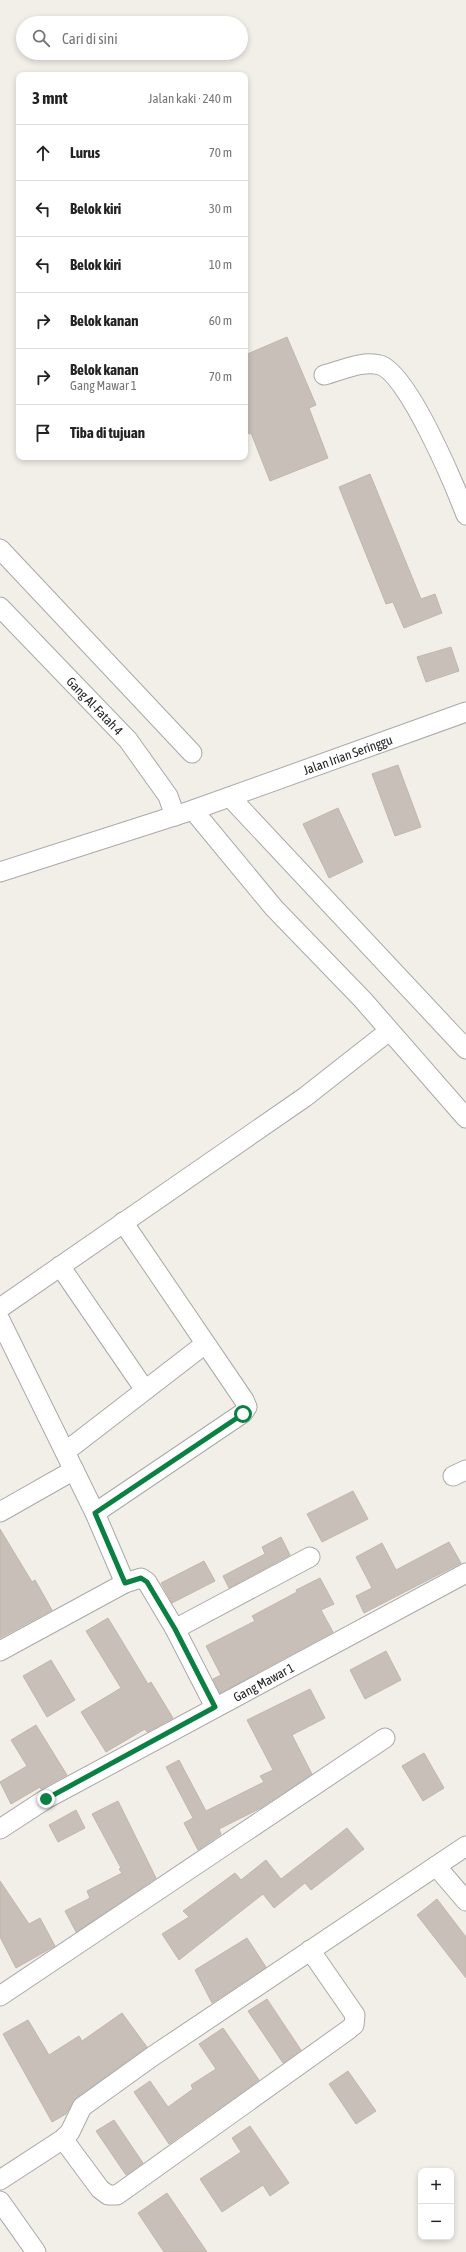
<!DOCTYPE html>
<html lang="id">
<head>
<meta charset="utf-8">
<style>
	:root { --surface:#fff; --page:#f6f6f6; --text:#222; --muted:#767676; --line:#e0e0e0 }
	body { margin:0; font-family:"Asap Condensed",sans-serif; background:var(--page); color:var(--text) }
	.controls { position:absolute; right:12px; bottom:12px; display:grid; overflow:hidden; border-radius:8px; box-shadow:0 2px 6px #0003 }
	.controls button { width:36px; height:36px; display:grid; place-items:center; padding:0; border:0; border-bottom:1px solid var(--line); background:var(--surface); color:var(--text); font:20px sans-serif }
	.stop { position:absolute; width:12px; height:12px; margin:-9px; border:3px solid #0b8043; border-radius:50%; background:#fff }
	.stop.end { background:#0b8043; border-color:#fff; box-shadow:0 1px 4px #0008 }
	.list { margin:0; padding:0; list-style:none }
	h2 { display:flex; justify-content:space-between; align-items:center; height:52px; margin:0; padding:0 16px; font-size:17px }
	h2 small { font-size:13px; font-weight:400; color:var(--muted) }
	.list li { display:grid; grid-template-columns:26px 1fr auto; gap:12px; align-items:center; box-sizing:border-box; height:56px; padding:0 16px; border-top:1px solid var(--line) }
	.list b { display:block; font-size:15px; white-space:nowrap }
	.list p { margin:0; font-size:13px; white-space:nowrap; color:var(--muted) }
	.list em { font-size:13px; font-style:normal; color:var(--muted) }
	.icon { flex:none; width:22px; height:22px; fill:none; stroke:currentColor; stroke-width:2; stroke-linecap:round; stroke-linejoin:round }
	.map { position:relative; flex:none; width:466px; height:2252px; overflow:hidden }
	.search { position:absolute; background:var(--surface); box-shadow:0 2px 6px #0003; left:16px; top:16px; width:232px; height:44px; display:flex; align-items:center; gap:10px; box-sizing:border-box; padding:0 14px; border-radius:22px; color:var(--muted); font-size:15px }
	.panel { position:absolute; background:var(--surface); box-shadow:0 2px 6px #0003; left:16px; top:72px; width:232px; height:388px; border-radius:8px }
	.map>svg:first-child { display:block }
</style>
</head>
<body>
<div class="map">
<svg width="466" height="2252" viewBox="0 0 466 2252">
	<rect width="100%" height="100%" fill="#f2efe9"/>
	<path fill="#c7bfb8" stroke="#c4b6ab" d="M287,337L316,405L309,408L328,458L270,481L251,433L249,434L245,426V355Z
		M370,474L421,599L435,594L442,613L404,628L393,602L386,604L339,487Z
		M451,647L459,671L426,682L417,657Z
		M398,765L421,827L395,836L372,774Z
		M338,808L363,862L329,878L303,824Z
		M353,1491L368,1519L322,1542L307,1514Z
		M0,1529L32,1582L35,1580L52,1610L0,1638Z
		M281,1537L290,1555L229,1588L223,1576L265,1554L262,1547Z
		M449,1542L461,1563L364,1613L356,1596L372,1588L356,1557L382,1543L396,1570Z
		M204,1561L215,1581L172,1603L161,1583Z
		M320,1578L334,1604L321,1610L333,1632L220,1693L213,1679L221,1675L206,1646L255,1621L252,1616L297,1592L296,1590Z
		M108,1618L148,1684L151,1682L173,1718L147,1732L145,1729L106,1752L81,1712L121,1688L86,1631Z
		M386,1651L401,1680L365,1699L350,1670Z
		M51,1660L75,1700L47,1717L23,1676Z
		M310,1689L325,1718L292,1735L312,1774L261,1808L219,1829L221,1834L198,1850L184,1823L193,1818L166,1767L179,1760L206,1811L264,1782L260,1776L273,1770L247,1720Z
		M36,1725L67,1775L41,1789L40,1787L11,1804L0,1782L27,1766L11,1740Z
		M424,1753L444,1788L423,1801L402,1766Z
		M118,1801L156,1878L76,1932L65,1911L90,1898L87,1891L122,1873L119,1869L121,1868L92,1814Z
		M76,1810L85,1828L58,1842L49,1825Z
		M347,1828L364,1849L311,1890L305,1883L274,1908L263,1894L179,1960L162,1934L189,1917L183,1911L235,1873L241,1880L266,1860L281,1879Z
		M0,1881L29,1924L40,1918L55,1946L16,1968L0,1937Z
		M437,1899L466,1937V1978L417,1915Z
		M247,1938L266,1967L212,2003L195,1970Z
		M267,1999L301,2050L283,2063L248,2011Z
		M122,2013L147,2047L76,2098L66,2114L52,2122L3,2034L28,2020L49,2055L79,2036L82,2041Z
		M223,2028L259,2080L169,2144L134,2092L150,2081L168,2107L193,2089L191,2085L216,2069L199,2044Z
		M348,2071L376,2111L356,2124L329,2084Z
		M114,2120L143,2163L126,2175L96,2131Z
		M250,2126L289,2183L270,2196L263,2185L222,2212L200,2179L241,2152L232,2138Z
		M167,2193L207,2252H164L138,2213Z"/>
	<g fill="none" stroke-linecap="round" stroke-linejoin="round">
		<defs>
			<g id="minor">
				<path d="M324,375C341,371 362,360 380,365C408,373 455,486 466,515"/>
				<path d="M0,549L192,753"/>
				<path id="s1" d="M0,607L128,740L168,796L175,816"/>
				<path d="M230,797L466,1049"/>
				<path d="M193,810L274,908L363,1000L466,1118"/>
				<path id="s2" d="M0,872L193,810L466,712"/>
				<path d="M60,1266L145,1390"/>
				<path d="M0,1308L305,1097L389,1031"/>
				<path d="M0,1320L95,1513L125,1583"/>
				<path d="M65,1452L205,1344"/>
				<path d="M453,1476L466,1470"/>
				<path d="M0,1512L74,1470"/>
				<path d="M95,1513L243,1413L247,1407L244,1400L123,1222"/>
				<path d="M175,1629L310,1557"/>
				<path d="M0,1651L125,1583L141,1578L147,1582L175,1629L215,1707"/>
				<path id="s3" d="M0,1829L46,1799L466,1573"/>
				<path d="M436,1866L466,1901"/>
				<path d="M0,1996L385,1738"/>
				<path d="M63,2139L100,2189L108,2195H117L348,2030L354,2025L355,2015L310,1950"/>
				<path d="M0,2180L63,2139L70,2132L82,2107L153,2056L466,1846"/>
				<path d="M0,2201L36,2252"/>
			</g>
		</defs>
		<use href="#minor" stroke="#a9a9a9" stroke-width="21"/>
		<use href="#minor" stroke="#fff" stroke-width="19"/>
	</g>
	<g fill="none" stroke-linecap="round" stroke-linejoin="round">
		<path stroke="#0b8043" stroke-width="5" d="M46,1799L215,1707L175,1629L147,1582L141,1578L125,1583L95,1513L243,1414"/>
	</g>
	<g text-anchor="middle" stroke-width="3" stroke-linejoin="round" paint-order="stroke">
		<g font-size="13" fill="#222" stroke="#fff">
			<text dy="5" stroke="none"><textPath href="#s1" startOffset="137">Gang Al-Fatah 4</textPath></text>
			<text dy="5" stroke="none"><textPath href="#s2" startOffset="367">Jalan Irian Seringgu</textPath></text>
			<text dy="5" stroke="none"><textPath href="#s3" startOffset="302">Gang Mawar 1</textPath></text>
		</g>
	</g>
</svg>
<div class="controls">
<button>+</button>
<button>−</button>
</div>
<div class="stop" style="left:243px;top:1414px"></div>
<div class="stop end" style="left:46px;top:1799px"></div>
<div class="search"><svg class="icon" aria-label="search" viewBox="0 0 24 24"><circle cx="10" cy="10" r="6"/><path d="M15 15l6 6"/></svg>Cari di sini</div>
<section class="panel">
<h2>3 mnt<small>Jalan kaki · 240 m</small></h2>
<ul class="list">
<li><svg class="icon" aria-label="ahead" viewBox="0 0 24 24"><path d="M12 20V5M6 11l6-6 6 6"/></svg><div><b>Lurus</b></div><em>70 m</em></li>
<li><svg class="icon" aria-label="left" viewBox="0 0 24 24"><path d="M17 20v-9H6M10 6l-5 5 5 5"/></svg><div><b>Belok kiri</b></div><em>30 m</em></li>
<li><svg class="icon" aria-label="left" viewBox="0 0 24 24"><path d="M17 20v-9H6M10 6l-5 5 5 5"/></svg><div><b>Belok kiri</b></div><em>10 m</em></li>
<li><svg class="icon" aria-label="right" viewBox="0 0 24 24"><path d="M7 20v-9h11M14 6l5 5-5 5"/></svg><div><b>Belok kanan</b></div><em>60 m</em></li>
<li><svg class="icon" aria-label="right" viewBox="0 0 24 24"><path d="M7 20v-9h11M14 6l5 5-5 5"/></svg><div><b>Belok kanan</b><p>Gang Mawar 1</p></div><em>70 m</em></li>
<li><svg class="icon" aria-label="arrive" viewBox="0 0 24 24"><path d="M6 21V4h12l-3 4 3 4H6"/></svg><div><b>Tiba di tujuan</b></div></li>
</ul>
</section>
</div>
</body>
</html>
